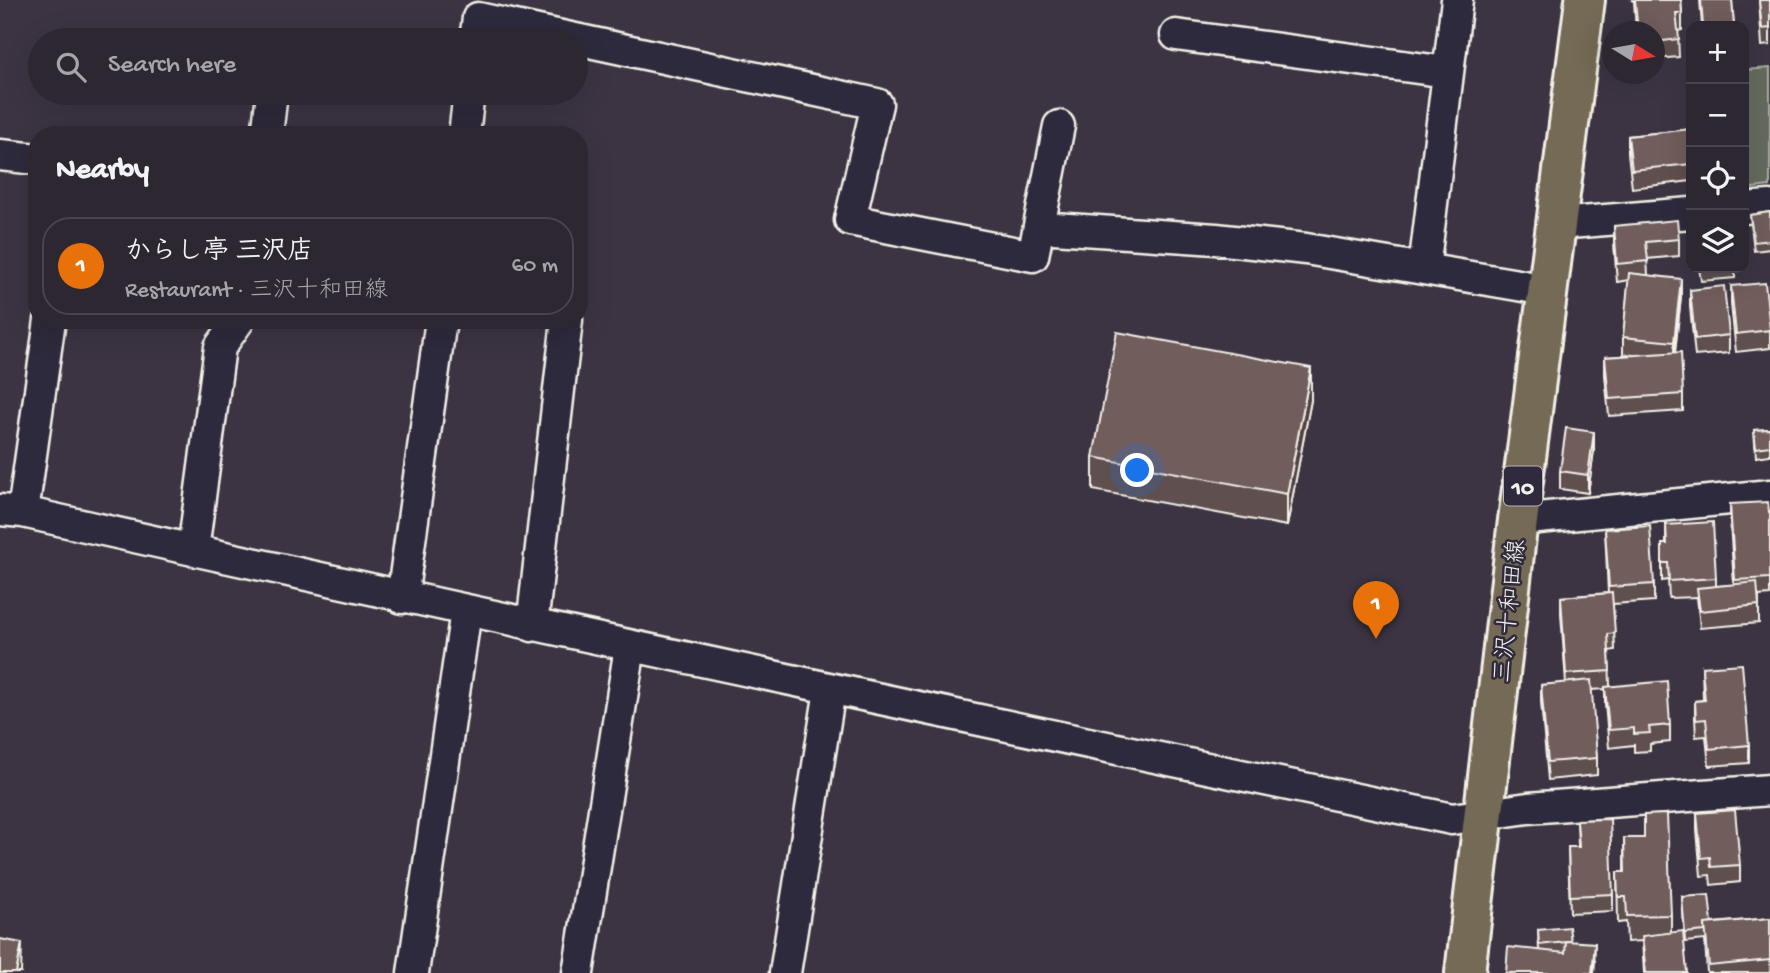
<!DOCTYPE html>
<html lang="en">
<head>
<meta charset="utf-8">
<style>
	:root { --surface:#2d2732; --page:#352f3a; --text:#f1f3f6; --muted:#a7a5ac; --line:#48444d; --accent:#ea580c }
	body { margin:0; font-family:"Gochi Hand","Klee One",sans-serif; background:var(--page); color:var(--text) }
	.controls { position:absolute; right:21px; top:21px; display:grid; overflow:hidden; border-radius:14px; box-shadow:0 7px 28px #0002 }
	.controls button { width:63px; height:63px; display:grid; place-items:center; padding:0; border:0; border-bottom:2px solid var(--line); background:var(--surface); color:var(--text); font:35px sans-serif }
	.compass { position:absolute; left:1602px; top:21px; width:63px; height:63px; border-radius:50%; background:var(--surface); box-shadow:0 7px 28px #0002; rotate:101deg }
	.you { position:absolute; left:1138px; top:471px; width:24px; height:24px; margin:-18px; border:5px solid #fff; border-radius:50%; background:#1a73e8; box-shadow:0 0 0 10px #1a73e833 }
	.badge { display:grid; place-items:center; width:46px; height:46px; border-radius:50%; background:var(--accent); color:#fff; font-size:23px; font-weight:700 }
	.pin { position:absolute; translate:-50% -58px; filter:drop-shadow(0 2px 4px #0008) }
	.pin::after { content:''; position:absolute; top:37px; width:24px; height:21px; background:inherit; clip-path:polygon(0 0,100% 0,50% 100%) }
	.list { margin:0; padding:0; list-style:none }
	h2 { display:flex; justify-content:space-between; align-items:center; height:91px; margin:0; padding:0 28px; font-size:30px }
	h2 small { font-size:23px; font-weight:400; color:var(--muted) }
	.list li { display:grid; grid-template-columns:46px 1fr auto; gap:21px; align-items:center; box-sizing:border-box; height:98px; margin:0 14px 14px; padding:0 14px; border:2px solid var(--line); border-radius:28px }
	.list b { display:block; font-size:26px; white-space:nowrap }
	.list p { margin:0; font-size:23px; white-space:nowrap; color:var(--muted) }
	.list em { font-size:23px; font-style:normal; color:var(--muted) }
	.icon { flex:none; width:38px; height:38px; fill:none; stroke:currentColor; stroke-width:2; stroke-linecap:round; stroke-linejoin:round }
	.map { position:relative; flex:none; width:1770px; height:973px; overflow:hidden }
	.search { position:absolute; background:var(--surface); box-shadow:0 7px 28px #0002; left:28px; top:28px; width:560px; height:77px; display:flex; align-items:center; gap:18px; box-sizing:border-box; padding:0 24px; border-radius:38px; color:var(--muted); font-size:26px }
	.panel { position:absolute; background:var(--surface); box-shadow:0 7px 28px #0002; left:28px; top:126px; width:560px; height:203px; border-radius:28px }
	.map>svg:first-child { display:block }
</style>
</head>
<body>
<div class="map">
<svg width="1770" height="973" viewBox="0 0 1770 973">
	<rect width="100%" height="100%" fill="#3c3443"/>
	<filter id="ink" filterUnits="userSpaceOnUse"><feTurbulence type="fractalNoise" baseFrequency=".0143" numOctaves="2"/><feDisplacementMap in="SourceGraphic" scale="14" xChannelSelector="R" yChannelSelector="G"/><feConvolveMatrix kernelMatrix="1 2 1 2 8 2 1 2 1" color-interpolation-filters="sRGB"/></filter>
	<g filter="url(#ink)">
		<path fill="#656b5e" stroke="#acaea3" stroke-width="2" d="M1770,68V186L1744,189V70Z"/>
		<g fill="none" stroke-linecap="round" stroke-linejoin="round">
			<defs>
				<path id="minor" d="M1176,35L1447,72
					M475,40L478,18L877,104L850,220L1033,256L1059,126
					M267,135L272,93
					M464,135L469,93
					M0,155L37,159
					M1744,208L1770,206
					M1557,224L1691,213
					M1039,227L1216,239L1306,249L1547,290
					M1424,269L1457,0
					M0,510L23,512C499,619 975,720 1452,819L1528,808L1770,790
					M23,512L50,320
					M1518,520L1770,495
					M193,550L220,347L239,320
					M402,598L441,320
					M532,626L567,320
					M413,973L466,611
					M578,973L630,647
					M785,973L830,690"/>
				<path id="major" d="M1465,973L1518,520L1585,0"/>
			</defs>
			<use href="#minor" stroke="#f4f1e8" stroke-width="35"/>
			<use href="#major" stroke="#f4f1e8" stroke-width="44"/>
			<use href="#minor" stroke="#2f2a3d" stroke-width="30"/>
			<use href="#major" stroke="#756a55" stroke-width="38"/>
		</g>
		<path fill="#5f504f" stroke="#f4f1e8" stroke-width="2" d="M1631,0H1681L1682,13V30L1678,31L1679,57L1655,59V32H1636L1634,1Z
			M1700,0H1732L1734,26H1702Z
			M1759,0H1770V45L1762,46Z
			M1691,129V181L1632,188L1628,153V136Z
			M1770,212V249L1754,251L1750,215Z
			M1614,226L1679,239V256L1647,259L1648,275L1681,296L1675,353L1683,394V411L1609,416L1605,375V357L1635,355L1623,354V337L1629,280L1617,282L1614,244Z
			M1699,268H1735V278L1701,281Z
			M1731,286L1770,326V348L1736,352L1731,304Z
			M1690,290L1729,335V353L1695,356L1690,307Z
			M1311,400L1287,526L1093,490V457Z
			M1770,429V455L1756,457L1754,430Z
			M1594,450L1588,493L1560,489V471Z
			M1730,504L1770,512V595L1759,596V623L1700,628L1697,597L1669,598L1668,580L1662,581V544H1666V525L1716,578V586L1734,585L1730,522Z
			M1605,529L1654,584V601L1613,604L1615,650L1609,651L1610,686L1670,725V742L1650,744V751L1634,752V745L1609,748L1605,704V689L1591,690L1597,758V775L1548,780L1541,702V685L1566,683L1561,614V597L1608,593Z
			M1702,667L1749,745V763L1709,766L1706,736L1696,737L1695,718V701L1703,700Z
			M1697,813L1740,865V882L1711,885L1710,875L1701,876L1697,830Z
			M1644,815L1671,915V933L1687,973H1644L1642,941L1627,942L1626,922L1618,923L1617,872H1624V838H1644Z
			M1577,820L1613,894V911L1570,913L1568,847H1578Z
			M1682,897L1712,923L1770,918V973H1707L1705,940L1685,942Z
			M1538,930L1571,941L1595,961L1594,973H1506L1539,950Z"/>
		<path fill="#4e4140" stroke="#f4f1e8" stroke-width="2" d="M1681,279V296L1674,360V342Z
			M1311,368V400L1287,526V494Z
			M1594,432V450L1588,493V475Z
			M22,943L21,973H16Z
			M1595,943L1594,973H1592Z"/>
		<path fill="#6f5d5c" stroke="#f4f1e8" stroke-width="2" d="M1635,0H1681L1682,13H1676L1679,39L1655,42V32H1638Z
			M1701,0H1732L1734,26H1703Z
			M1759,0H1770V28L1762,29Z
			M1691,129V164L1632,170L1628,136Z
			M1770,212V240L1754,242L1750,215Z
			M1677,220L1679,239L1646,242L1648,261L1617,264L1614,226Z
			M1629,273L1681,279L1674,342L1623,337Z
			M1765,283L1770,330L1736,334L1731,286Z
			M1724,286L1729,335L1695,339L1690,290Z
			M1117,332L1311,368L1287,494L1093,457Z
			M1681,352L1683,394L1609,399L1605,357Z
			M1566,428L1594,432L1588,475L1560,471Z
			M1770,429V446L1756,448L1754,430Z
			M1768,502L1769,512H1770V578L1735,580L1730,504Z
			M1713,522L1716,578L1669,581L1668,563H1662V544H1667L1666,525Z
			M1650,526L1654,584L1609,587L1605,529Z
			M1757,582L1759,605L1700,611L1697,588Z
			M1612,593L1615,633L1608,634L1610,671L1566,674L1561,597Z
			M1742,664L1749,745L1709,749L1706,719L1696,720L1695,701L1705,700L1702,667Z
			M1591,680L1597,758L1548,762L1541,685Z
			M1667,681L1670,725L1649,727L1650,733L1634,734V728L1609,730L1605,687Z
			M1735,810L1740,865L1711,867L1710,857L1701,858L1697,813Z
			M1667,814L1671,915L1627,916L1626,897H1618L1617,872H1625L1624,838H1644V815Z
			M1610,819L1613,894L1570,896L1568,847H1579L1577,820Z
			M1709,895L1712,923L1705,924V931L1685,933L1682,897Z
			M1770,918V960L1709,966L1705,924Z
			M1569,927L1571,941H1566V942L1539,945L1538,930Z
			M1683,931L1687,973H1646L1642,936Z
			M0,939L22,943L16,973H0Z
			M1566,941L1595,943L1592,973H1506L1508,947L1565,953Z"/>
	</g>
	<g text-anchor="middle" stroke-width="5" stroke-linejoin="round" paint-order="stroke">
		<rect fill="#2f2a3d" stroke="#b9b5b5" stroke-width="2" x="1504" y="466.5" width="38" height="39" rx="5"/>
		<g font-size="23" font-weight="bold" fill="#f4f1e8">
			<text x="1523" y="494">10</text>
		</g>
		<g font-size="24" fill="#f4f1e8" stroke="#2f2a3d">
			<text transform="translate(1508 611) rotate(-84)" y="8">三沢十和田線</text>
		</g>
	</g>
</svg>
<div class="controls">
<button>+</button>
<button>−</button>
<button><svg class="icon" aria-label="locate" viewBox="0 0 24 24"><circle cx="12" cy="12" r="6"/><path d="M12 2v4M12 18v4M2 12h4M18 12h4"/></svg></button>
<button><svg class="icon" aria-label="layers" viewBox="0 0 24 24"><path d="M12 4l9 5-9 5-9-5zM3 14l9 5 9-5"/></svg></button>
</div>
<svg class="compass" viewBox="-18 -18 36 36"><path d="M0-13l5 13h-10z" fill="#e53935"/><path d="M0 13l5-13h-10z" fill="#a7a5ac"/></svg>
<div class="you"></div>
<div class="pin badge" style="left:1376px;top:639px;background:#e8710a">1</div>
<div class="search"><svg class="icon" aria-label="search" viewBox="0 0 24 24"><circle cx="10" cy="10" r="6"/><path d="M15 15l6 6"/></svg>Search here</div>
<section class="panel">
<h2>Nearby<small></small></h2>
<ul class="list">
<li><span class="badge" style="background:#e8710a">1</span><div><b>からし亭 三沢店</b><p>Restaurant · 三沢十和田線</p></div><em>60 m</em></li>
</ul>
</section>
</div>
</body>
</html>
